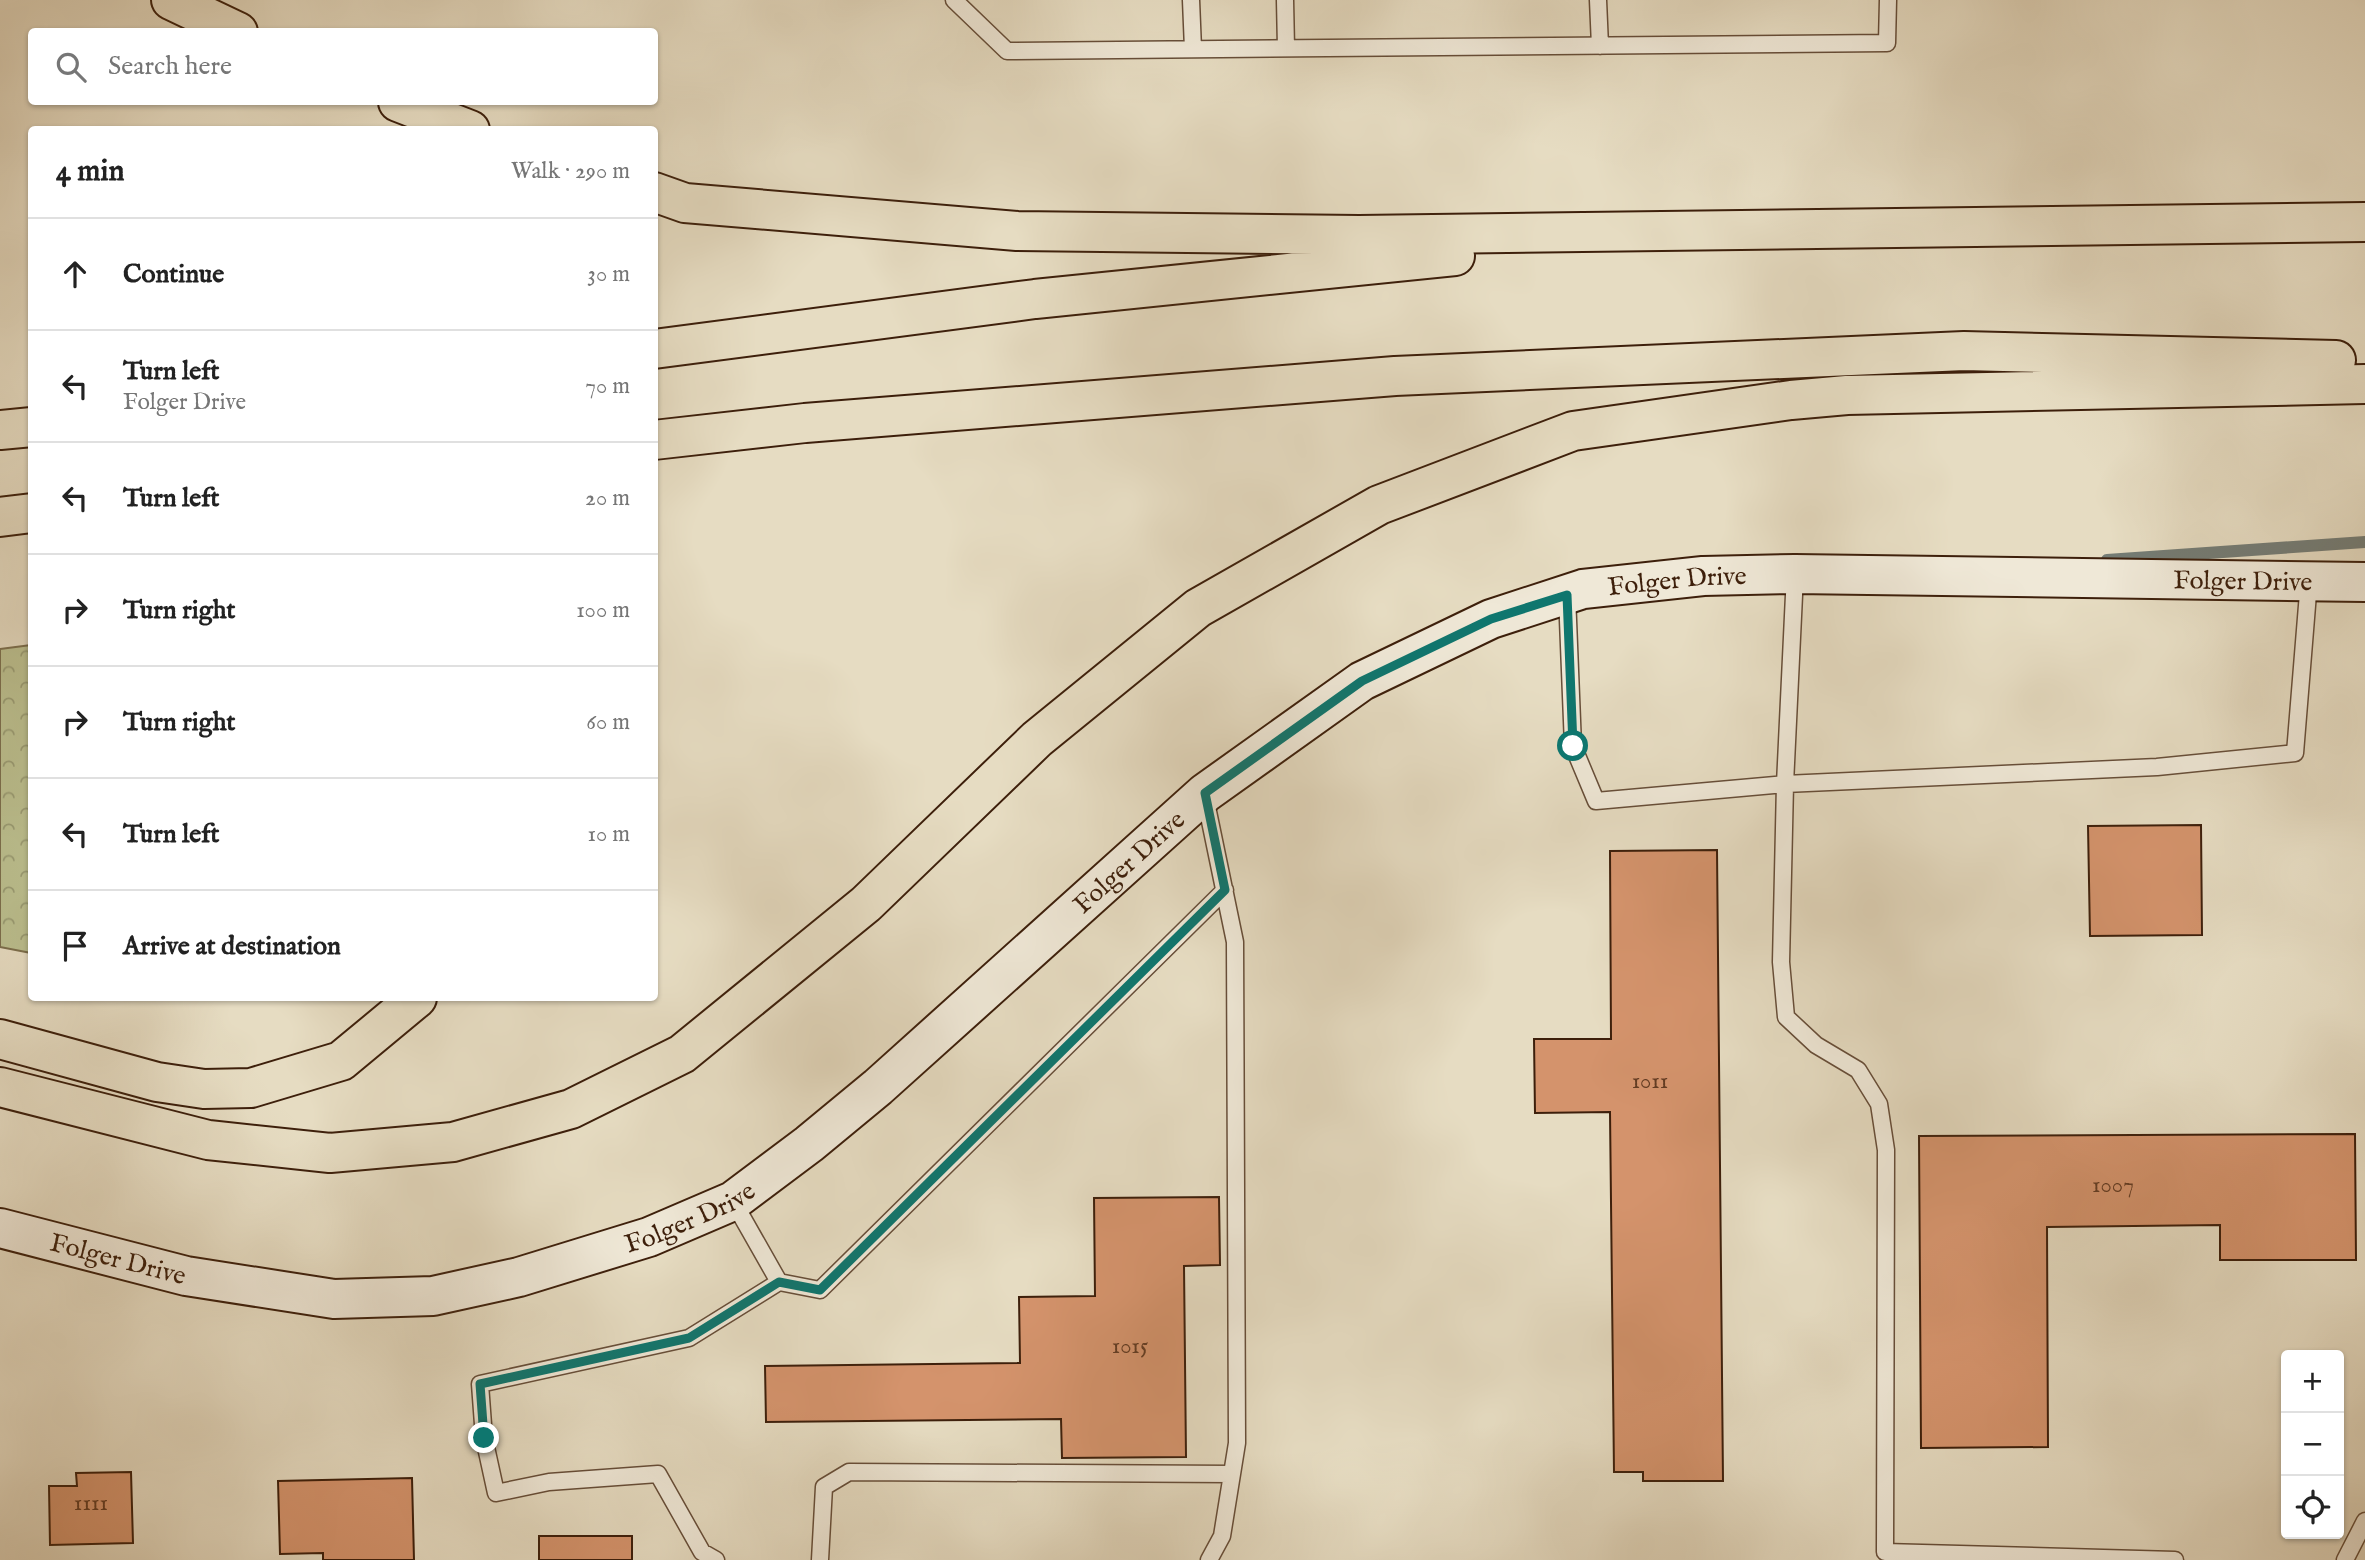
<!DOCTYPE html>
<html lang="en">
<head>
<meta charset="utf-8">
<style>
	:root { --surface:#fff; --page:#f6f6f6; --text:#222; --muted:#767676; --line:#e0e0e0 }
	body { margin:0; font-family:"IM FELL English",serif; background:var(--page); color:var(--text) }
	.controls { position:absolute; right:21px; bottom:21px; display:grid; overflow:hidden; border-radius:7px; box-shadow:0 2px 5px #0004 }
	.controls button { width:63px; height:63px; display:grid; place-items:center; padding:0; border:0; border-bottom:2px solid var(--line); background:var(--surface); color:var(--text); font:35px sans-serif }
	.stop { position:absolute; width:21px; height:21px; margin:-16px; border:5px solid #0f766e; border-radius:50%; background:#fff }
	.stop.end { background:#0f766e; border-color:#fff; box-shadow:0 2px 7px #0008 }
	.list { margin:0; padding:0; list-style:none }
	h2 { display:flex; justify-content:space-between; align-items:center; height:91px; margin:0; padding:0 28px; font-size:30px }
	h2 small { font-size:23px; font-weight:400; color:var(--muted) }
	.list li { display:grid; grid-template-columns:46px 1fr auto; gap:21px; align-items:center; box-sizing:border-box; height:112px; padding:0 28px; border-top:2px solid var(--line) }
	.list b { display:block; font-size:26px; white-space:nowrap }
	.list p { margin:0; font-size:23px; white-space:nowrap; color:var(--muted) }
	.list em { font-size:23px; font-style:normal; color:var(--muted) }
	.icon { flex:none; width:38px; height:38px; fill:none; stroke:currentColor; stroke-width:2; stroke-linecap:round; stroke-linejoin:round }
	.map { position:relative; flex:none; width:2365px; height:1560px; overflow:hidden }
	.search { position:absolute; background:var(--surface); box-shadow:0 2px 5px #0004; left:28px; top:28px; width:630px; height:77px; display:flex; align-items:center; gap:18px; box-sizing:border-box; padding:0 24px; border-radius:7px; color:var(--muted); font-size:26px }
	.panel { position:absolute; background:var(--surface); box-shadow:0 2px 5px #0004; left:28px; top:126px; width:630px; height:875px; border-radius:7px }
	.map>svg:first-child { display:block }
</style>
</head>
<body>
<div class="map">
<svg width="2365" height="1560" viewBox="0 0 2365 1560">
	<defs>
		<pattern id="forest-crowns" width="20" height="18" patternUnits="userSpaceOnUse" patternTransform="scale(1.75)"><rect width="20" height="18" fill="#bbbf8f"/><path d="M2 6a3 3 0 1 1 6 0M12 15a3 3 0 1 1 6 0" fill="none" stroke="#999b73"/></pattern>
	</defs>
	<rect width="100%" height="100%" fill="#e6dcc2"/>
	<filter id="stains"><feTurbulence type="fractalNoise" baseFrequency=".00286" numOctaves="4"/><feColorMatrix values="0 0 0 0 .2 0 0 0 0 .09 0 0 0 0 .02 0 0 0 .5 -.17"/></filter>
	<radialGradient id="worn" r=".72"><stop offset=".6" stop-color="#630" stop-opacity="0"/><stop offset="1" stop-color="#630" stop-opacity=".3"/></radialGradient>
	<path fill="url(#forest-crowns)" stroke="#7c6f4d" stroke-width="2" d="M31,645H32L31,953L0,947V649Z"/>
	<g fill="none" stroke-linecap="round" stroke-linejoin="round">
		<path stroke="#747c75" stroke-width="12" d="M2107,560L2365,542"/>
	</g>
	<path fill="#d4936c" stroke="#3d1f0b" stroke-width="2" d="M2201,825L2202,935L2090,936L2088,826Z
		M1717,850L1723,1481H1643V1472H1614L1610,1112L1535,1113L1534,1039H1611L1610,851Z
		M2355,1134L2356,1260H2220V1225L2047,1227L2048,1447L1921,1448L1919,1136Z
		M1219,1197L1220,1265L1184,1266L1186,1457L1062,1458L1061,1419L766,1422L765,1366L1020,1363L1019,1297L1095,1296L1094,1198Z
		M131,1472L133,1543L50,1545L49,1486H77L76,1473Z
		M412,1478L414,1560H323V1553L280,1554L278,1481Z
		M539,1536H632V1560H539Z"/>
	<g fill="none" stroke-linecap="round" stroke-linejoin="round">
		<defs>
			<path id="lane" d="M954,0L1007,51L1887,43L1888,0
				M1191,0L1193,49
				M1285,0L1286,48
				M1598,0L1600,46
				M1795,574L1785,784L2157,767L2295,753L2309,581
				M1567,595L1573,746L1596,801L1785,784L1781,962L1786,1017L1816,1045L1858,1070L1879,1104L1886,1150L1885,1552L2175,1560
				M1205,797L1235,942L1237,1443L1222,1536L1209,1560
				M733,1201L779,1282L820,1290L1225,890
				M716,1560L702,1552L658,1474L549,1482L496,1493L484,1438L480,1384L689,1338L779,1282
				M820,1560L824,1487L849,1472L1232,1474
				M2345,1560L2365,1521"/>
			<g id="secondary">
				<path id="s1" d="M0,1228L186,1276L334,1299L433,1296L519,1277L649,1237L733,1201L809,1144L878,1087L1205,793L1362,681L1491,619L1583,589L1703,576L1795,574L2365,582"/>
			</g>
			<path id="highway" d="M171,0L238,32
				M398,102L470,130
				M654,192L685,203L1017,231L1359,235L2365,222
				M654,349L1035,299L1455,256
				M0,430L32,427
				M654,440L805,423L1395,376L1964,351L2336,360
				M0,517L32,513
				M0,1039L157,1082L204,1089L251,1088L341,1061L417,998
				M0,1087L208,1140L330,1153L453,1142L571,1109L682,1054L866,904L1037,739L1198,608L1379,505L1573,431L1791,400L1847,395L2365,384"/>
		</defs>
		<use href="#lane" stroke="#674e39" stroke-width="19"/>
		<use href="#secondary" stroke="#3d1f0b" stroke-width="42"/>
		<use href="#highway" stroke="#3d1f0b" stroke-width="42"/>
		<use href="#lane" stroke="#efe8d7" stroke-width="16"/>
		<use href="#secondary" stroke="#efe8d7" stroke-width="38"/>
		<use href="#highway" stroke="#e6dcc2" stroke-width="38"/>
	</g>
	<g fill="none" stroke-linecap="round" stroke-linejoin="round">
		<path stroke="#0f766e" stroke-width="9" d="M484,1438L480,1384L689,1338L779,1282L820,1290L1225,890L1205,793L1362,681L1491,619L1567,595L1573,746"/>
	</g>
	<g text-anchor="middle" stroke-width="6" stroke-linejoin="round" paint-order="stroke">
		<g font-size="23" fill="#633c23">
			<text x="1650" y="1088">1011</text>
			<text x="2113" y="1192">1007</text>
			<text x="1130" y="1353">1015</text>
			<text x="91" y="1510">1111</text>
		</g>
		<g font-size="26" fill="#3d1f0b" stroke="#efe8d7">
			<text dy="9" stroke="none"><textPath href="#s1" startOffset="2474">Folger Drive</textPath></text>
			<text dy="9" stroke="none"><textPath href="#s1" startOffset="1908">Folger Drive</textPath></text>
			<text dy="9" stroke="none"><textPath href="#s1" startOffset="1278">Folger Drive</textPath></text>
			<text dy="9" stroke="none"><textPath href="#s1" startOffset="710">Folger Drive</textPath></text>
			<text dy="9" stroke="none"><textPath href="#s1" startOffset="122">Folger Drive</textPath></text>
		</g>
	</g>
	<rect width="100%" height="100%" filter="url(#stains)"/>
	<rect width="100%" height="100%" fill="url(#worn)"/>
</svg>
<div class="controls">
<button>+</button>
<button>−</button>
<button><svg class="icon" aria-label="locate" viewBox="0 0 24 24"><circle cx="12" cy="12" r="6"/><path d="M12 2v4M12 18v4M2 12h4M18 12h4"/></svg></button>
</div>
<div class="stop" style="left:1573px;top:746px"></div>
<div class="stop end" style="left:484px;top:1438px"></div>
<div class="search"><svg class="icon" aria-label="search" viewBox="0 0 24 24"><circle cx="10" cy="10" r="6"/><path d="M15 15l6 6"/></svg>Search here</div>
<section class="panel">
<h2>4 min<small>Walk · 290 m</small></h2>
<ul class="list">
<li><svg class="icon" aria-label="ahead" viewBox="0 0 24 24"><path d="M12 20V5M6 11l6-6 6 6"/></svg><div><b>Continue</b></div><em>30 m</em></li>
<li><svg class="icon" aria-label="left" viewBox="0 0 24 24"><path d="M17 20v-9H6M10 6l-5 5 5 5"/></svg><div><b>Turn left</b><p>Folger Drive</p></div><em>70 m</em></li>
<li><svg class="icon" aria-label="left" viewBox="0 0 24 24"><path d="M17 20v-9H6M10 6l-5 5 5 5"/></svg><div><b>Turn left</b></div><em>20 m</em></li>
<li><svg class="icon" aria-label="right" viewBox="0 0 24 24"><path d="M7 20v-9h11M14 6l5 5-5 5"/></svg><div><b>Turn right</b></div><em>100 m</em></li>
<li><svg class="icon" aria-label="right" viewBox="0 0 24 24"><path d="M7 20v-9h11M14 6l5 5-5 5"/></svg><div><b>Turn right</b></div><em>60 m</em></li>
<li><svg class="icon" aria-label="left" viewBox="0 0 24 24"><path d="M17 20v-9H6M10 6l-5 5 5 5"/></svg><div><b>Turn left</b></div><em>10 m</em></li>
<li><svg class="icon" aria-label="arrive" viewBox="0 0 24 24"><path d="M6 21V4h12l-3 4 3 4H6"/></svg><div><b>Arrive at destination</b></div></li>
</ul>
</section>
</div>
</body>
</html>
